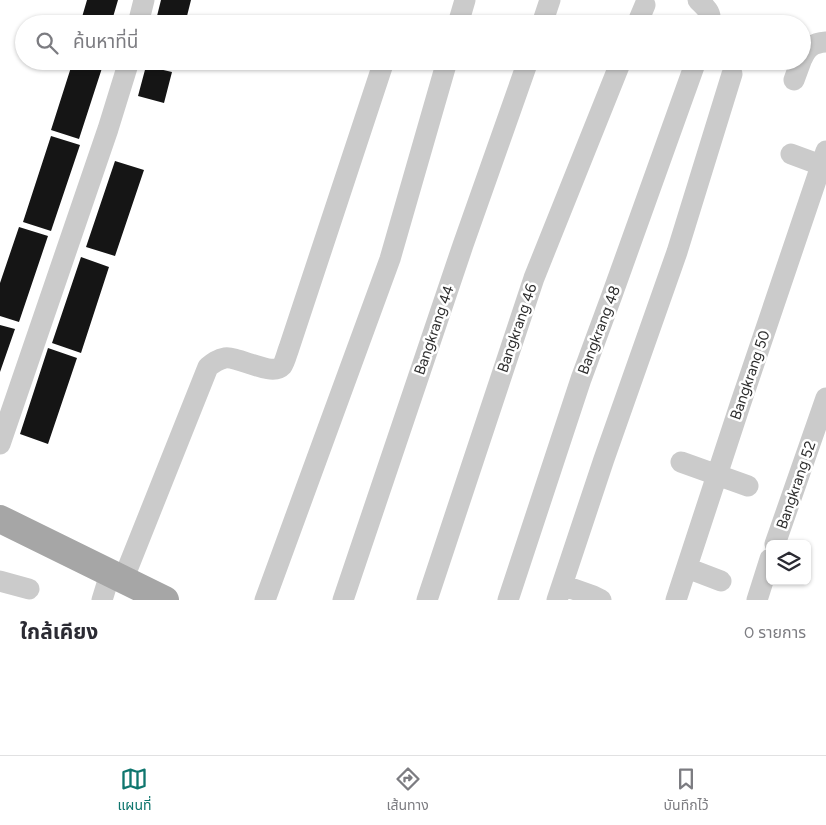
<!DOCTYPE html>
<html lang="th">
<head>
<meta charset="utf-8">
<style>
	:root { --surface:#fff; --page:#f2f2f3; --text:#2b2b33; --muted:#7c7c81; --line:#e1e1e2; --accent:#0f766e }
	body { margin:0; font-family:Figtree,"Noto Sans Thai",sans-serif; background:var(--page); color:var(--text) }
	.controls { position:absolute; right:15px; bottom:15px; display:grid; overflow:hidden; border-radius:8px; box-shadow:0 1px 4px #0004 }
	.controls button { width:45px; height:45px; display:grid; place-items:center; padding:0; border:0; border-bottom:1px solid var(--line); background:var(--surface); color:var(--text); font:25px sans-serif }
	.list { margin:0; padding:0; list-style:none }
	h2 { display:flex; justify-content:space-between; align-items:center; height:65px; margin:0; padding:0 20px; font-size:21px }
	h2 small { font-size:16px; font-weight:400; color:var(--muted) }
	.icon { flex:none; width:28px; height:28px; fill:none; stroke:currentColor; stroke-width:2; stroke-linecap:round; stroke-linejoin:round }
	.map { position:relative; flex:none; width:826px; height:600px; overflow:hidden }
	.search { position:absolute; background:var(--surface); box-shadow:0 1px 4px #0004; left:15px; right:15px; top:15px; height:55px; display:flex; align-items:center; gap:12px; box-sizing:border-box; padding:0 18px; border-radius:28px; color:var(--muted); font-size:19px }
	.sheet { height:155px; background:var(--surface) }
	nav { display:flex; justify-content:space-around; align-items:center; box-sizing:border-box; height:70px; border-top:1px solid var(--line); background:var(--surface); font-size:14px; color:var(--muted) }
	nav a { display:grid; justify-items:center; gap:2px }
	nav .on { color:var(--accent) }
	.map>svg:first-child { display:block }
</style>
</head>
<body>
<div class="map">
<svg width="826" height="600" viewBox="0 0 826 600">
	<rect width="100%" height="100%" fill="#fff"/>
	<path fill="#151515" d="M87,0H118L111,24H80Z
		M161,0H191L185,24H155Z
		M73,61H91L103,65L79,139L51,130Z
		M146,66L172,72L164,103L138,96Z
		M51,136L80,145L51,231L23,222Z
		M115,161L144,170L115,256L86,247Z
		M19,227L48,236L19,322L0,316V283Z
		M81,257L109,267L81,353L52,343Z
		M0,325L15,329L0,372Z
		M48,348L77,358L48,444L20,434Z"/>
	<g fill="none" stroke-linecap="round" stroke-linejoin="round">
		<path stroke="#cbcbcb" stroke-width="21" d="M698,0C706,8 712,12 710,24
			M138,24L144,0
			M458,24L465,0
			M542,24L550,0
			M637,24L645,5
			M802,59C807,47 813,43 826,42
			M794,80L801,61
			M791,154L826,167
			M0,444L108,129L129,61
			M681,462L748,486
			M775,544L826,398
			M687,568L721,581
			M123,580L208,367C213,363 218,359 225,358C238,356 272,377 282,366C285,362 287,353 289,348L384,61
			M0,581L29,589
			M562,585L593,596L601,600
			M102,600L110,574
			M265,600L390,259L447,61
			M343,600L463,245L528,61
			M427,600L534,278L621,61
			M508,600L581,379L612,295L696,61
			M557,600L604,459L677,252L732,74
			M676,600L740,405L826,151
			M757,600L770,559"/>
		<path stroke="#a6a6a6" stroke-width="28" d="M0,519L165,600"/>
	</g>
	<g text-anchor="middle" stroke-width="5" stroke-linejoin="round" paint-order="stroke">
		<g font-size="15" fill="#2e2e2e" stroke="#fff">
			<text transform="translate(517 328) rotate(-71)" y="5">Bangkrang 46</text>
			<text transform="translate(434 330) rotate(-71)" y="5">Bangkrang 44</text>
			<text transform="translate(599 330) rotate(-69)" y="5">Bangkrang 48</text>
			<text transform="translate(750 375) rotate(-71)" y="5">Bangkrang 50</text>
			<text transform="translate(796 485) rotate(-71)" y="5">Bangkrang 52</text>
		</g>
	</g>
</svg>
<div class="controls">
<button><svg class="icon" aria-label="layers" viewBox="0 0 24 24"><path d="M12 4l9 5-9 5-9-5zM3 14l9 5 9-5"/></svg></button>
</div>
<div class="search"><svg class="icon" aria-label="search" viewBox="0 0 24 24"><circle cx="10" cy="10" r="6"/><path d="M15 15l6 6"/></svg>ค้นหาที่นี่</div>
</div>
<section class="sheet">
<h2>ใกล้เคียง<small>0 รายการ</small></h2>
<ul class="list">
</ul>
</section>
<nav>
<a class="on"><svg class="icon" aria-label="map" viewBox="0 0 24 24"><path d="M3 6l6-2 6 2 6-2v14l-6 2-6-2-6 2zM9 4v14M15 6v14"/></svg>แผนที่</a>
<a><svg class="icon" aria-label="directions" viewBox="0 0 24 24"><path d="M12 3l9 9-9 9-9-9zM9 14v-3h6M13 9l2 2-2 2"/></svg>เส้นทาง</a>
<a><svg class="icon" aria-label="saved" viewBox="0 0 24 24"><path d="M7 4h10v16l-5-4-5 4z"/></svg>บันทึกไว้</a>
</nav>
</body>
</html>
